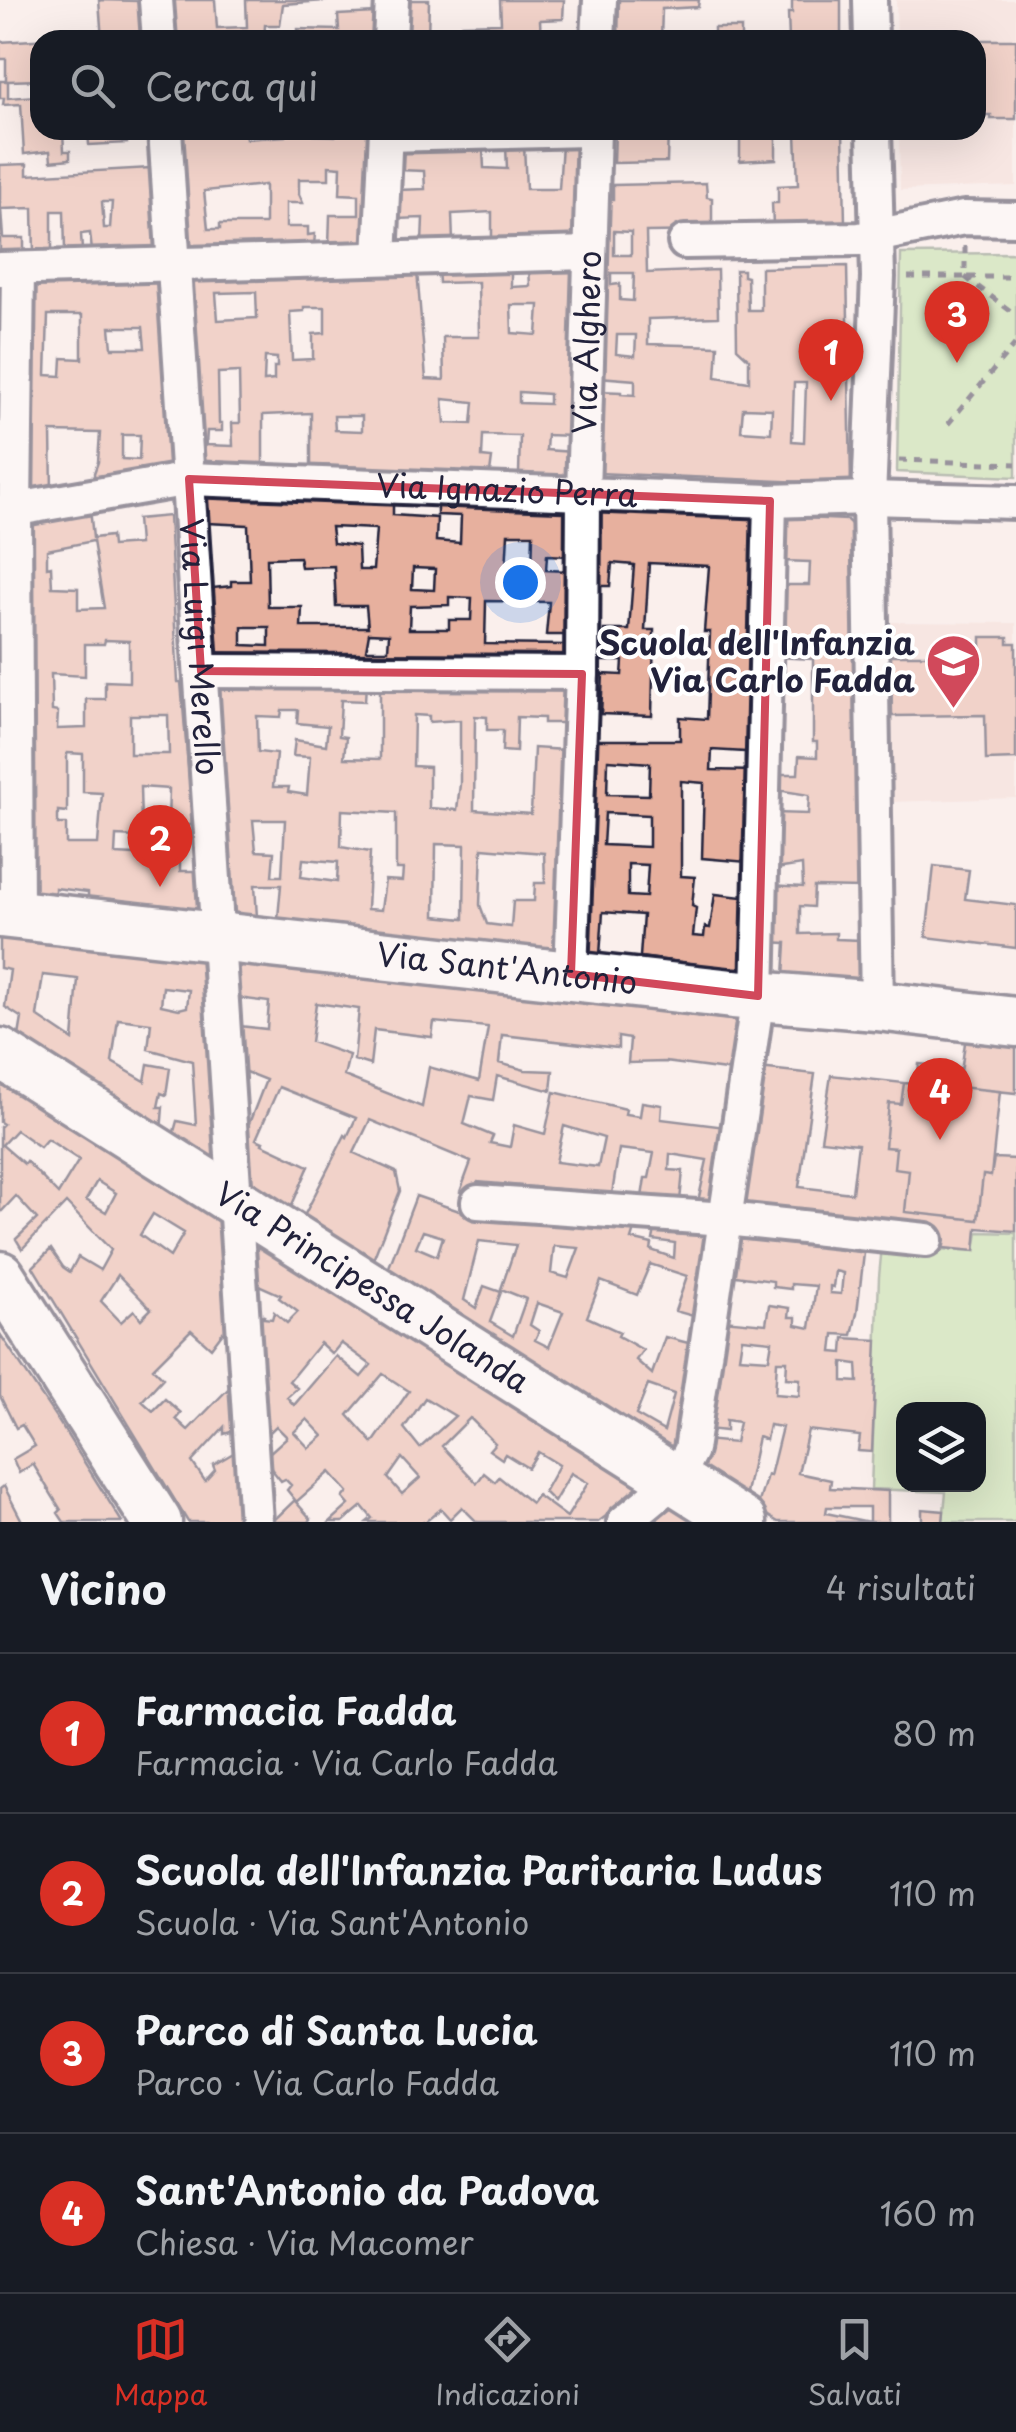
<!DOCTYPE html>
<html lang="it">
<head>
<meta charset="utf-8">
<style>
	:root { --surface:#171b24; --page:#242831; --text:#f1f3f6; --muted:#9ea1a6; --line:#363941; --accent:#d93025 }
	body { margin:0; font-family:"Playpen Sans",sans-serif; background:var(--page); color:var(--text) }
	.controls { position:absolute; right:30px; bottom:30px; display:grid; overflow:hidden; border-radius:20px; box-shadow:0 10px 40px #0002 }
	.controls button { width:90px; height:90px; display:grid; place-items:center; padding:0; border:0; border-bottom:2px solid var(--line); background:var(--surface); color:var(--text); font:50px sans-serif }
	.you { position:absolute; left:520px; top:582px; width:35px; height:35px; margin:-25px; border:8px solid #fff; border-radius:50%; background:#1a73e8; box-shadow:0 0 0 15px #1a73e833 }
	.badge { display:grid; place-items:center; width:65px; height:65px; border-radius:50%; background:var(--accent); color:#fff; font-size:32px; font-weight:700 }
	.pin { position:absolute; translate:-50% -82px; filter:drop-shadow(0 2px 5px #0008) }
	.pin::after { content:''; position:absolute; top:52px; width:35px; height:30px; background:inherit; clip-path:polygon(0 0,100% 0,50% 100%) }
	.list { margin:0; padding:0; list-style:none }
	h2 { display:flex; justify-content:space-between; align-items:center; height:130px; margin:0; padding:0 40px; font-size:42px }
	h2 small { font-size:32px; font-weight:400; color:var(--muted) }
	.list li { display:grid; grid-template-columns:65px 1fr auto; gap:30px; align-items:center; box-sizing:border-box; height:160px; padding:0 40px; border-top:2px solid var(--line) }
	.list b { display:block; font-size:38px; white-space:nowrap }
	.list p { margin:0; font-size:32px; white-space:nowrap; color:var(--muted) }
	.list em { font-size:32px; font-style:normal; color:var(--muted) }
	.icon { flex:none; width:55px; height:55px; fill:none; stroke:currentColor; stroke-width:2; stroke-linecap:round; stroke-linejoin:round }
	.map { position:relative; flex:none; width:1016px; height:1522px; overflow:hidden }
	.search { position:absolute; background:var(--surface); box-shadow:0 10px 40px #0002; left:30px; right:30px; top:30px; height:110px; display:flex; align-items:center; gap:25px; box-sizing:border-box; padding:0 35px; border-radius:30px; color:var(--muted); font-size:38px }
	.sheet { height:770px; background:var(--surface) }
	nav { display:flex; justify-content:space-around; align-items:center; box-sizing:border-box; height:140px; border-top:2px solid var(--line); background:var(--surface); font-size:28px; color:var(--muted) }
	nav a { display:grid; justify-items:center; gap:5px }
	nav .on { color:var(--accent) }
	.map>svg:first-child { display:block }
</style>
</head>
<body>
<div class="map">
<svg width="1016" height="1522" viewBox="0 0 1016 1522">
	<rect width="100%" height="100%" fill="#faefec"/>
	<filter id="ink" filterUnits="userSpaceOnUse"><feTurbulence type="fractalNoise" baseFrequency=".01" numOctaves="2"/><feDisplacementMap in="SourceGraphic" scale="20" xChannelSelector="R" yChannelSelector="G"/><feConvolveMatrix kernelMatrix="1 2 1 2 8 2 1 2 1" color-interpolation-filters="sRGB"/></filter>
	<g filter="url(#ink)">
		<path fill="#f4dcd5" d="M896,0H1016V186L900,190L899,130H976V40H897Z
			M892,622L1016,623V798L891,802Z"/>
		<path fill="#b7e09c" stroke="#6c816c" stroke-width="2.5" fill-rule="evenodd" d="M1016,253V477L897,472L901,254Z
			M978,1232L1016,1233V1522H943L946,1492L871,1489L879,1277L882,1246L975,1251ZM904,1410H978V1484H904Z"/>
		<path fill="#e7b09e" stroke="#22223b" stroke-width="2.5" fill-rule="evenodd" d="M99,0L138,1L141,40H102Z
			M171,0H215L217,28L247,27L246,0H339L283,4L280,25H265L264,40H174Z
			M402,0H429L428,40H401Z
			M500,0H564L563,19L540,20L541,40H461L462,24L501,23Z
			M619,0H699L698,7L662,9L661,40H618Z
			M792,0H841V40H789L788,13H792Z
			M375,13V40H297L298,29L339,30L338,15Z
			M714,28H741V40H714Z
			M67,38V40H40V80L8,81V98L37,96L40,130H63L64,151H70V159L51,161L50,151L24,154L21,104L3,105L4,98H0V81H6V59H0V42Z
			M976,40H1016V119H991V115H976Z
			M88,130H146V138L127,139V143L89,145Z
			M180,130H245L246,139L285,136V130H315V135L335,136V130H372L369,246H329L330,215H359V195L340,194L341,167L329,166V179H299V194L303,203H286V227H308V235L315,234L314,245L188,249ZM265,185V224H220V229H208L204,191Z
			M615,130H668L667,162L614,163Z
			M740,130H747V134L764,135L765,130H774V135L776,134V159L740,161Z
			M786,130H843L845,223L773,225L772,203H778V186L798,185L796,133L786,134Z
			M562,144H580L576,239L492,241V212L452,214L453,242L422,243L423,218L396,219L397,190L425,189L424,171L398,170V151L483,148L484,168L507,169L506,146L524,145L526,189H559Z
			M27,164V175L150,168L155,249L92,251L90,233L81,234L82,250L65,251L64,211H52V252L34,254L33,208L1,209L3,238H24V253L0,254V165ZM102,202H112L110,228H104Z
			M706,183L707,197L712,198V231L646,232L647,273L717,270L718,317L648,319V344L718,346L716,377L749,382V359L737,348L736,270H743V276L747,277L748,310H761V268L847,266L851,484L597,473L599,391L621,392V394L635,395V380L599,377L603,200H613V185ZM614,231L631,232V255H614ZM611,273H634L633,301L620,300V284L611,285ZM617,335H636L635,356L616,354ZM794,383H806L804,442L792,441ZM743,408L772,409L771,433L741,431Z
			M576,266L571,436L547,435L546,450L572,452L571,478L519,474L520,436L483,435L482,457L492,458L490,473L311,465V413L263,415V464L202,461L190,277L417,271L426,379L444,380L443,337H479L478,282L439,283L438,269L511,268V287L530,286L529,268ZM256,292L257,318L218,320L216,293ZM511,305H539L537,335L512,333ZM304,307H325V333L313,334V359L292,360L290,312L304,311ZM265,357L277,358V367H274V380L264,381ZM239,372L240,423H232L233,446L206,445L207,431H222V423H219L218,373ZM519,392L549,394V404L519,403ZM443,399L474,402L472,424L445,423ZM334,416H362V431L335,430Z
			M157,277L170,468L95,483L94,473L98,462L100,433L51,432L52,492L29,495L31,280ZM48,315H82V359L62,358L61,376L46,375ZM110,327H143L145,348H112ZM122,435H140L139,460L122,459Z
			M205,488L393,497V515L437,518L436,541L460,543L461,516L437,515V498L570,506L568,556L547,555L546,570L568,571L567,635H546L549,602L486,601L485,644L566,645L564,660L216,663L212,588L231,586V581H250L248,525L207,523ZM331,527L376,529L373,570H359L358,546L333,543ZM508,534H533L532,571L506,570ZM299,557L301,567L334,566L336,606H366L368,627H301L302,607H268L267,558ZM413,568L435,569L434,590L412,589ZM449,597L472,598L471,620H449V629H409L410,606L449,605ZM242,627H269V646L242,645ZM369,633L389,634L388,650H366Z
			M90,508L93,538L111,536L112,546L139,544L137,519L169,516L178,682H181L193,825H178V839L116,836L115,854L180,857V871H196L199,906L195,909L88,899V892L55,888V896L30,893L31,519ZM93,541L104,608L78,609V588L52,587L51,566L47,567V550ZM105,640L129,641V682L105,681V699H86V728L57,729L58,712L52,711L51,674L85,676V644H104ZM130,715H168L169,754H130ZM67,753L83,754V792L102,793L98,844H66V824H58V811L67,812ZM140,787L169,789L168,824H141Z
			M597,509L758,516L755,763L745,762V752L712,750L711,770L755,771L747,862L702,858L704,783L681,781V876L695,877L692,906L696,908L693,936L704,937L705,927L710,928L715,894L751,898L749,971L640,957L643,915L603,912L600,955L584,953L591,740H680V717L707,719L710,632H704L709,566L649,563L645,630H654L652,716L601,714L603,674L622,675L623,661H603L604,630H629L634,565L612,563L610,586H595ZM608,760L650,763L649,795L607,794ZM605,813L649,815V847L603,845ZM628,864L648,865L646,897L628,896Z
			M784,517L847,520L852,525L861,888L814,887L813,907L800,906V934L836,933V939L861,940V984L784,976L786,943L769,942L772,885L803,887L802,865L770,870L775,813L808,814L809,795L777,790L778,774H798L799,756L817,757V742H813V659L776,657L781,585H809L810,562L783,561Z
			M981,637H1008V643H1016V759L986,760L985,715L892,716L891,655H964L963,648H981Z
			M216,683L366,684L365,701L341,700L339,736L346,737L344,758L380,759V684L566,685L565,723H544V718L517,717L516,752L502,751L503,730H487V717L475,716L474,810L531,814L534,748L564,750L558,950L278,918L281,885H255L257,917L231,915L227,807ZM282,710H298L297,723L328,726L326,745L295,740L293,756L310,757L307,795L288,792L289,787H273L276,754L258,752L257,716L281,717ZM414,715L429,716V722L460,720V784L457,810L429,808V767L413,766ZM342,810L396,813V869H403L402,881L385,880L381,910L367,909L370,852L341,847ZM253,820H285L282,876H272L274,852L256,851ZM436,844L465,845L464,919L435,916ZM482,848L544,853L545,883H535L534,901H513L511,927L487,924L480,905ZM303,859L338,862L337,882L301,877Z
			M934,866L969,870L965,899L1016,905V948L926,937Z
			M0,935L205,958L219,1170L172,1139L177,1121L196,1125L192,1061L148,1049L151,1023L118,1019L112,1062L145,1081L148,1064L170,1068L166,1095L161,1093L158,1107H163L161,1132L18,1042L22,1018L5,1007L10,970L0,968ZM43,975L78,979L73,1040L37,1016ZM163,987L189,990L187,1007L179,1009L161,1005Z
			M244,963L742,1021L734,1071L665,1062L628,1063L630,1039L618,1037V1048L502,1035L499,1063L525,1070L553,1071L551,1091L497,1076L493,1100L471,1096L464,1124L493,1136L490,1143L510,1147L514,1125L545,1134L554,1092L626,1109L625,1114L640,1116L642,1102L662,1105L661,1119L726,1127L715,1205L698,1202L707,1160L670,1154L669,1170L683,1171L680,1201L642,1197L645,1178H649L654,1153L619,1149L612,1194L478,1182L474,1199L460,1192L471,1162L370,1120L354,1153L396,1172L400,1191L371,1265L301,1222L345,1135L347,1137L356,1118L279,1087L256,1139L263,1142L262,1144L309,1166L288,1214L253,1191L248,1126L266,1080L243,1071L239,1026L267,1029L269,1002L238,998L235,971ZM316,1003L359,1009L354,1060L370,1065L374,1030L432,1037L434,1022L488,1027L479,1081L429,1067L422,1107L344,1076L349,1055L311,1042ZM564,1126L604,1138L598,1167L556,1162Z
			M966,1035L1016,1040V1093L959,1087Z
			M919,1064L961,1068L959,1087L1000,1091L991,1176L983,1175L978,1220L905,1212L909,1170L894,1168L896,1148L885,1147L889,1103L901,1104L904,1083L917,1084Z
			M759,1068L815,1074L799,1187L852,1193L858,1144L821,1140L831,1075L904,1083L901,1104L889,1103L885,1147L896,1148L894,1168L909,1170L905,1212L978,1220L983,1175L991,1176L994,1158L1016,1159V1231L977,1228L975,1251L933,1247L935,1224L739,1205Z
			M0,1073L221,1214L228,1335L223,1332L211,1348L191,1330L153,1368L163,1378L142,1401L153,1411L165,1399L181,1413L176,1419L188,1430L230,1387L234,1431L224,1434V1427L192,1462L205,1481L215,1470L213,1465L235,1452L239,1522H188L33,1267L51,1249L63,1267L70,1272L78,1257L100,1270L111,1250L66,1203L22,1249L16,1239L37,1219L16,1196L0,1213V1127L3,1124L0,1122ZM16,1130L40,1147L47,1139L79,1160L58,1194L26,1161L24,1164L2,1145ZM97,1181L116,1193L106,1212L86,1200ZM153,1214L184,1233L170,1257L140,1235ZM118,1275L151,1309L141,1319L134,1310L121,1322L101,1301Z
			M416,1196L468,1214L636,1223L631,1239L652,1244L651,1250L674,1258L675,1243L653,1240L656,1224L713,1229L700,1318L675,1311L687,1276L650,1264L637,1295L601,1281L587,1317L620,1332L618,1336L643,1350L636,1360L652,1374L665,1337L696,1345L683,1442L673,1456L386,1275ZM423,1231L443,1237L437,1256L416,1247ZM479,1241L516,1245L501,1289L526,1299L513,1336L490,1322L501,1292L484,1286L476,1308L464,1300ZM554,1246L579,1248L568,1278L551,1273ZM537,1303L563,1312L549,1347L535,1340L539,1331L530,1325ZM648,1385L674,1394L664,1431L636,1415Z
			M734,1232L865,1245L857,1313L852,1335L834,1334L832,1352L843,1353L844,1338L877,1340L872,1452L858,1451L860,1436L808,1430L798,1473L831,1480L830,1488L888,1491V1522H922V1509L944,1511L943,1522H778L757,1509L767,1475L770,1476L782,1427L769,1425L766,1440L758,1437L744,1502L700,1470L705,1440L735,1443L739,1422L726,1420V1431L707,1429L723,1320L766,1324L769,1305L790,1308L789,1317H796V1325L810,1328L816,1286L791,1284V1289L773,1287V1281L728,1275ZM835,1271L843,1273L841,1294L830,1293V1286L833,1287ZM742,1338L772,1341L769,1359L739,1357ZM777,1361H787L786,1378L800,1379L799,1396L775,1394ZM843,1362L857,1364L858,1382L843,1381ZM827,1507H869V1522L826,1513Z
			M253,1237L649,1484L598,1522H477L462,1507L450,1519L441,1509L425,1522H367L372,1518L362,1506L343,1522H330L349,1505L343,1498L348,1492L330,1472L296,1502L311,1519L309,1522H272L295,1500L287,1490L291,1485L285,1479L281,1481L269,1466L268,1454L287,1437L276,1426L266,1436L258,1314L264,1316L263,1318L272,1319L274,1312L287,1323L298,1312L279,1298L281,1295L256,1284ZM320,1343L332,1354L341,1343L371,1365L361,1377L336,1356L294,1405L287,1397L297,1388L289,1381ZM383,1374L409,1391L373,1443L348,1415ZM425,1398L455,1416L420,1448L404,1428ZM470,1418L495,1443L489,1450L502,1459L505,1454L528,1468L538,1452L559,1465L544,1492L554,1502L571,1473L588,1483L567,1517L537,1495L531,1503L499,1477L495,1482L484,1473L477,1483L442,1446ZM307,1419L323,1436L309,1448L294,1432ZM402,1458L420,1478L402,1494L388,1478Z
			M0,1334L59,1422L122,1522H64L58,1513L61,1510L33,1464L19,1473L13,1459L35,1446L22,1425L16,1428L0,1396Z
			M4,1486L22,1521L20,1522H0V1489Z
			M671,1499L699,1522H640Z"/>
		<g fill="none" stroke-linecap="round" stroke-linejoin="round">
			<defs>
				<g id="street">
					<path d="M156,0L159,40"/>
					<path d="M870,0L871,40"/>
					<path d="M390,40L392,0"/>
					<path d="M598,40L600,0"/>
					<path id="s1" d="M165,130L256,1522"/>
					<path d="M874,130L878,277L869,498L877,1006"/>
					<path d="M386,135L587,130"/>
					<path d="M685,242L860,239L964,218L1016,219"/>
					<path d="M380,258L386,130"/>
					<path d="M0,269L589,253"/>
					<path id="s2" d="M0,512L189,479L770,501L869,498L1016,502"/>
					<path d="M201,671L582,673"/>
					<path d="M17,914L15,510L18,269"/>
					<path id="s3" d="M571,974L582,673L583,493L594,130"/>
					<path d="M478,1202L726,1219L926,1240"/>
					<path d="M624,1522L675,1480L691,1450L758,996L770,501"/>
				</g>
				<g id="secondary">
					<path id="s4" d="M0,913L733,994L877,1006L1016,1022"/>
					<path id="s5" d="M0,1053L742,1522"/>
					<path d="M0,1276L157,1522"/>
				</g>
			</defs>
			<use href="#street" stroke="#22223b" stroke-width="40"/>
			<use href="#secondary" stroke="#22223b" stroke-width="55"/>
			<path stroke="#22223b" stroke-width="5" stroke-dasharray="8 8" stroke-linecap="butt" d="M908,277H965V246
				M965,277L1016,315
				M968,277H1016
				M948,424L1016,343
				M899,460L1016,464"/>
			<use href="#street" stroke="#fff" stroke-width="32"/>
			<use href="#secondary" stroke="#fff" stroke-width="48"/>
		</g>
	</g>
	<path d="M0 0H1016V1522H0ZM189,479L770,501L758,996L571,974L582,674L201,671Z" fill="#faefec" fill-opacity=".55" fill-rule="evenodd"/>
	<path fill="none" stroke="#d1495b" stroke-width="8" stroke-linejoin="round" d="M189,479L770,501L758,996L571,974L582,674L201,671Z"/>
	<defs>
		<symbol id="school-pin" viewBox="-11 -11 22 30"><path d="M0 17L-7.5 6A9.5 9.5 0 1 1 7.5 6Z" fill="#d1495b" stroke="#fff"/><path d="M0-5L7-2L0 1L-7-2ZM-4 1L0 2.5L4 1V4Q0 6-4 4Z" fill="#fff"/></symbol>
	</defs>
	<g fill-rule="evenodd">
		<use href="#school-pin" x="922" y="630" width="63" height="86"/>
	</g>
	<g text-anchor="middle" stroke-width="8" stroke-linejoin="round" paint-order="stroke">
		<g font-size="32" fill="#22223b" stroke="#fff">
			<text dy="11" stroke="none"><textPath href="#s3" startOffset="632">Via Alghero</textPath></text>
			<text dy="11" stroke="none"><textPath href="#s2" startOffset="510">Via Ignazio Perra</textPath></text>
			<text dy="11" stroke="none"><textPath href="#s1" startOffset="518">Via Luigi Merello</textPath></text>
			<text dy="11" stroke="none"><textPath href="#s4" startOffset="510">Via Sant'Antonio</textPath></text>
			<text dy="11" stroke="none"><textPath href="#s5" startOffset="440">Via Principessa Jolanda</textPath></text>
		</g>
		<g font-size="32" font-weight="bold" fill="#22223b" stroke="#fff" text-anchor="end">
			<text x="915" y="655">Scuola dell'Infanzia<tspan x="915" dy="37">Via Carlo Fadda</tspan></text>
		</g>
	</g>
</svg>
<div class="controls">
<button><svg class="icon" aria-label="layers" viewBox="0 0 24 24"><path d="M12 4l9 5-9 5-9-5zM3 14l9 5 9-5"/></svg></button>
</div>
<div class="you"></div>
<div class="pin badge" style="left:831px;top:401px">1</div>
<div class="pin badge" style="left:160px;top:887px">2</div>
<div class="pin badge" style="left:957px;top:363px">3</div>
<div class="pin badge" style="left:940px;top:1140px">4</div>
<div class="search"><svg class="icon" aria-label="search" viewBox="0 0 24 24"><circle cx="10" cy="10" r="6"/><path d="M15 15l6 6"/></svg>Cerca qui</div>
</div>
<section class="sheet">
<h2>Vicino<small>4 risultati</small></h2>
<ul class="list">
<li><span class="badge">1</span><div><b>Farmacia Fadda</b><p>Farmacia · Via Carlo Fadda</p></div><em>80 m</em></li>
<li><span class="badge">2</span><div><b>Scuola dell'Infanzia Paritaria Ludus</b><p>Scuola · Via Sant'Antonio</p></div><em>110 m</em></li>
<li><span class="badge">3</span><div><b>Parco di Santa Lucia</b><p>Parco · Via Carlo Fadda</p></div><em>110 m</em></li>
<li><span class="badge">4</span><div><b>Sant'Antonio da Padova</b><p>Chiesa · Via Macomer</p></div><em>160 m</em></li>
</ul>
</section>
<nav>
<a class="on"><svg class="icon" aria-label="map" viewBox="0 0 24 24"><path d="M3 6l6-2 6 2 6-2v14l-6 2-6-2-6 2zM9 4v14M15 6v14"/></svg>Mappa</a>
<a><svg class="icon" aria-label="directions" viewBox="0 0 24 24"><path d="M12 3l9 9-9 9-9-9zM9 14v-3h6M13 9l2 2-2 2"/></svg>Indicazioni</a>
<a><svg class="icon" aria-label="saved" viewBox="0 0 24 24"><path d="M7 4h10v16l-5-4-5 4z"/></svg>Salvati</a>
</nav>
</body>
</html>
